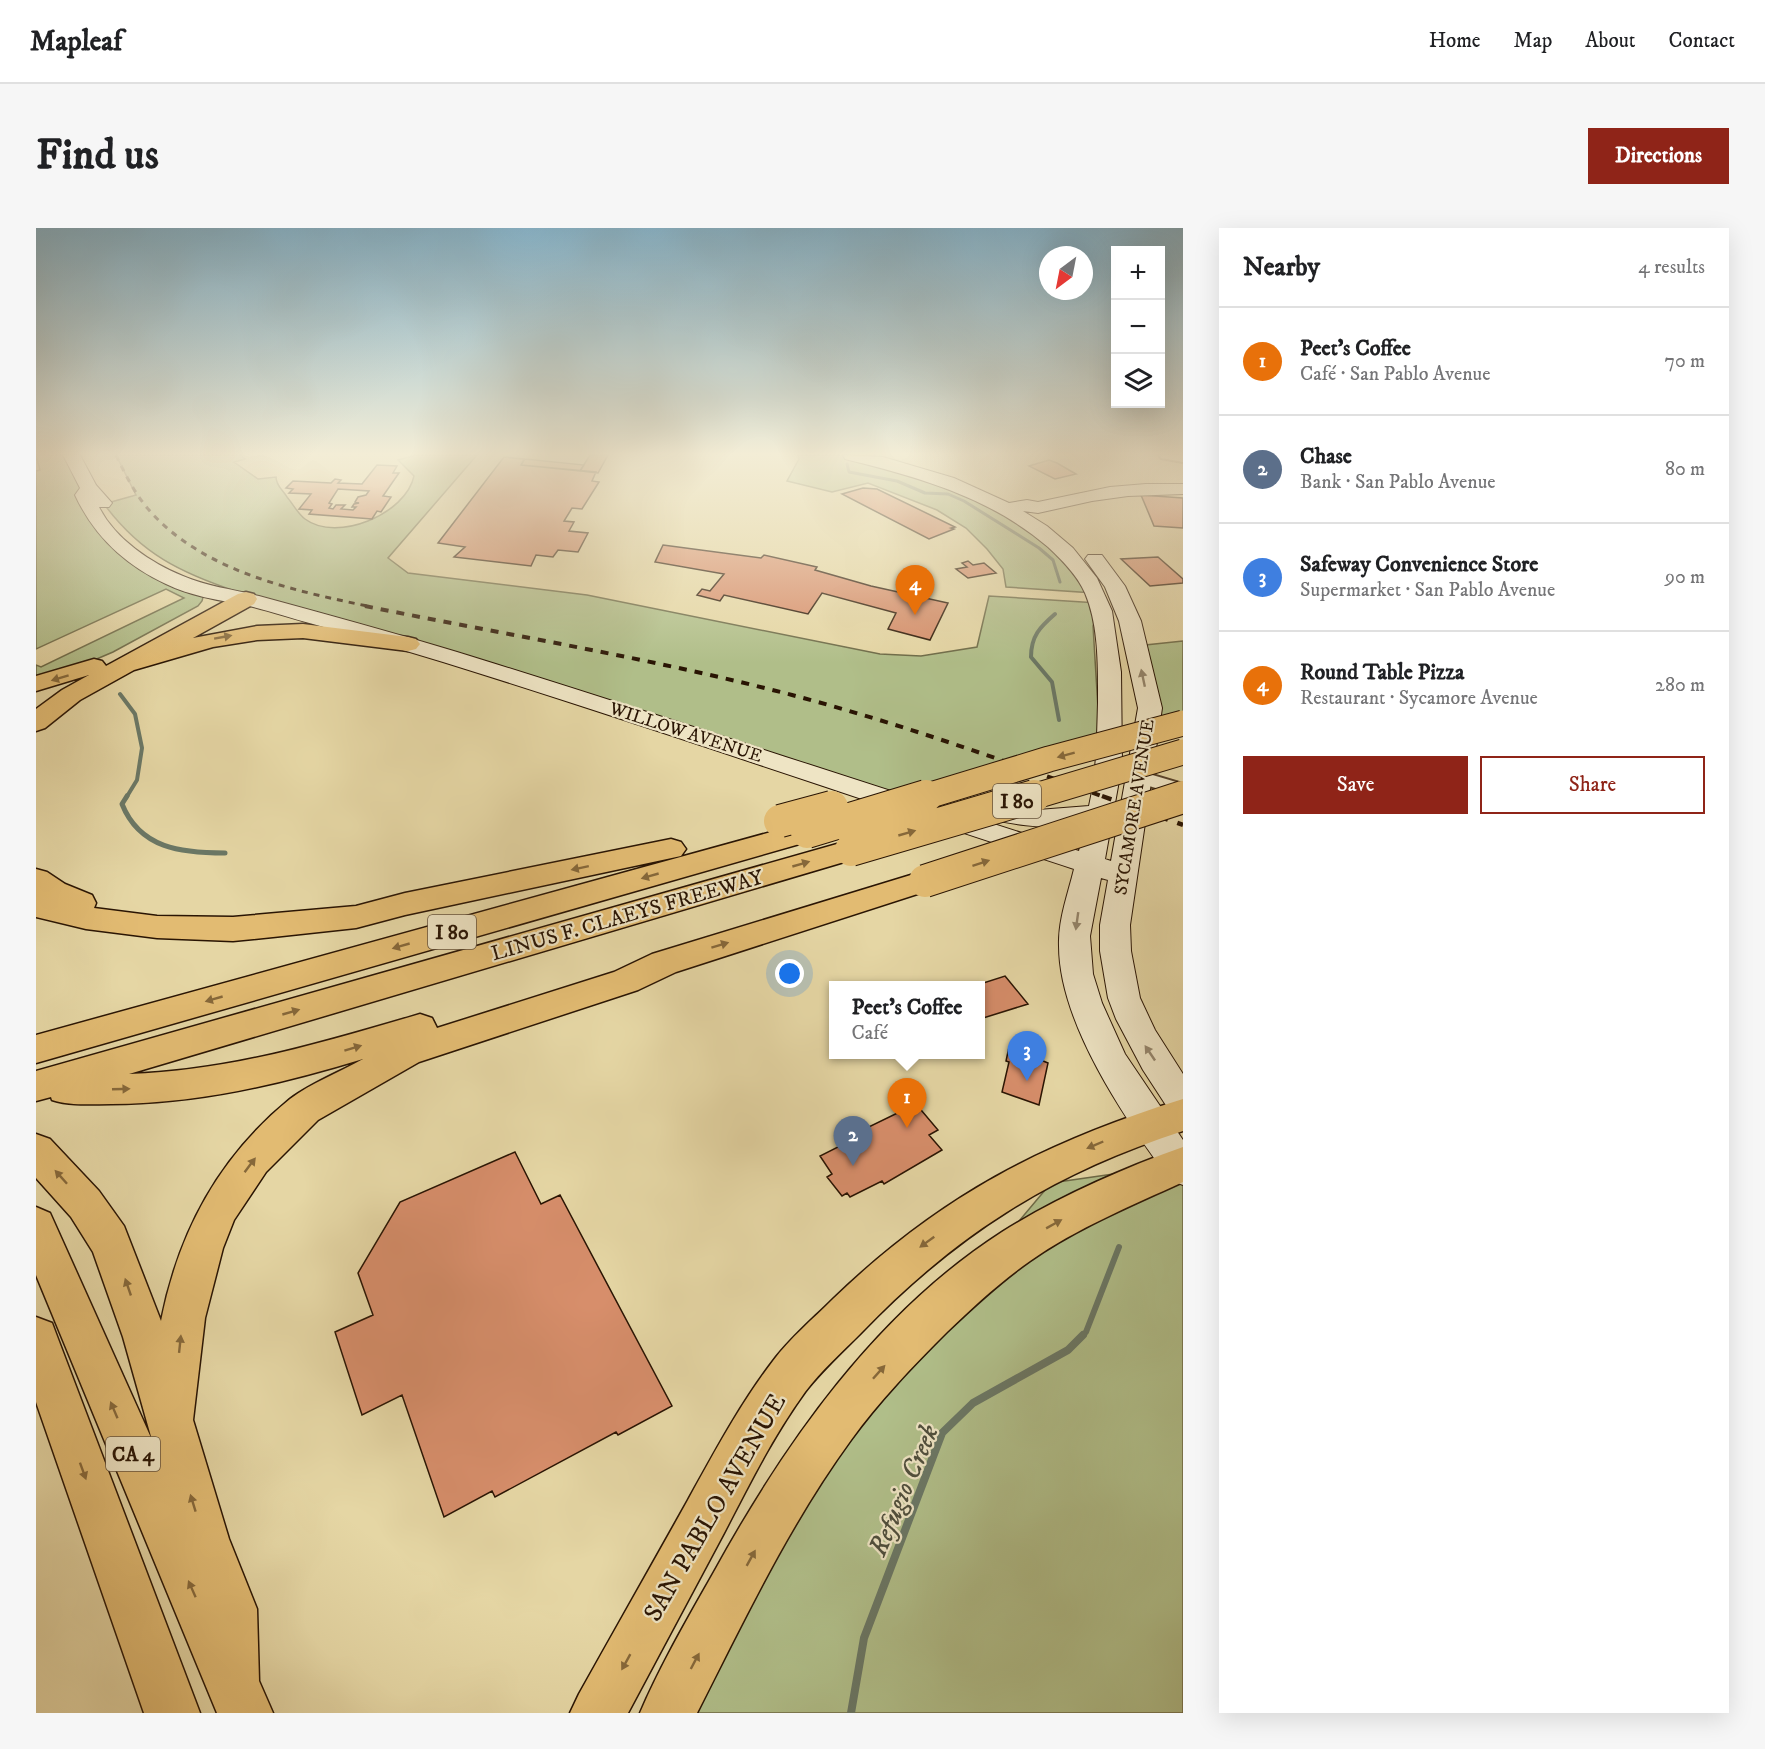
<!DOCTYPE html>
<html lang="en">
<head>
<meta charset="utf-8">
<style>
	:root { --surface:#fff; --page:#f6f6f6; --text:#202124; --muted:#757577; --line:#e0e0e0; --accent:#8f2418 }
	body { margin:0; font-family:"IM FELL DW Pica",serif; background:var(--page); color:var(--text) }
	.controls { position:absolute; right:18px; top:18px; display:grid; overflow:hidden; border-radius:0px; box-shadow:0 6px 24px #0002 }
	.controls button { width:54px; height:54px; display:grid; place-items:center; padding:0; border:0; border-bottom:2px solid var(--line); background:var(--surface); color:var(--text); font:30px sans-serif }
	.compass { position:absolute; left:1003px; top:18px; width:54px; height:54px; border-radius:50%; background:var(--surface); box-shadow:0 6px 24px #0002; rotate:212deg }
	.you { position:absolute; left:754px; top:746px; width:21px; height:21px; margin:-15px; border:4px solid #fff; border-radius:50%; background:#1a73e8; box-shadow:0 0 0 9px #1a73e833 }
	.badge { display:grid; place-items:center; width:39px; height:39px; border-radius:50%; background:var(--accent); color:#fff; font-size:20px; font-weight:700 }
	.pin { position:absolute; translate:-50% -50px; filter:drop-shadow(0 2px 3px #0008) }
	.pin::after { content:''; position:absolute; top:32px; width:21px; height:18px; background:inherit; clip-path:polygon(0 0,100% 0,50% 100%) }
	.popup { position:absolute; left:793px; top:753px; width:156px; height:78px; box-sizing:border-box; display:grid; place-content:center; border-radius:0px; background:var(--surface); filter:drop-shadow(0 2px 4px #0005); font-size:20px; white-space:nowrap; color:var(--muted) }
	.popup b { font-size:22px; color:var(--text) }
	.popup::after { content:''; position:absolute; left:50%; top:100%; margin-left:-12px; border:12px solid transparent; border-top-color:var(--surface) }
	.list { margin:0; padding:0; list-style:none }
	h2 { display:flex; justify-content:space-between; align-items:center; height:78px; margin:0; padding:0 24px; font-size:26px }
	h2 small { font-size:20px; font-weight:400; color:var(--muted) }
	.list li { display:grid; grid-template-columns:39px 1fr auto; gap:18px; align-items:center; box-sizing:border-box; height:108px; padding:0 24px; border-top:2px solid var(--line) }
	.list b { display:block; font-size:22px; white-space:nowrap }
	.list p { margin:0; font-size:20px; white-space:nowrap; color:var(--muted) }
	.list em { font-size:20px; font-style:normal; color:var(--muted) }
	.actions { display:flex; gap:12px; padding:18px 24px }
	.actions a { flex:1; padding:14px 0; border:2px solid var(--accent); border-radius:0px; text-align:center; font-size:21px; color:var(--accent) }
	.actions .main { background:var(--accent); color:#fff }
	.icon { flex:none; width:33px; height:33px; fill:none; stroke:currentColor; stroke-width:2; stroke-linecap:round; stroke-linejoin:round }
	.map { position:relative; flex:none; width:1147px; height:1485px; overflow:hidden; border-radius:0px }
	header { display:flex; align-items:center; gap:36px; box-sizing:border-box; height:84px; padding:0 30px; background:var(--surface); border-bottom:2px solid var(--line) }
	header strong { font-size:28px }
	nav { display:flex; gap:33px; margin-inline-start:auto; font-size:21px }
	.intro { display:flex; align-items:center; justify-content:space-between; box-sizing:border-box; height:144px; padding:0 36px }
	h1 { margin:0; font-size:42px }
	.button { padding:15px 27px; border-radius:0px; background:var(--accent); color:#fff; font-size:21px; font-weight:700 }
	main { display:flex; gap:36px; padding:0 36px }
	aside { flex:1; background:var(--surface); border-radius:0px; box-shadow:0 6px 24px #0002 }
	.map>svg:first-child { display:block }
</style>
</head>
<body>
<header>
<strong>Mapleaf</strong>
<nav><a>Home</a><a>Map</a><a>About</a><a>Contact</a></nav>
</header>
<div class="intro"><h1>Find us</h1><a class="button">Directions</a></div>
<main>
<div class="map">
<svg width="1147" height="1485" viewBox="0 0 1147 1485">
	<rect width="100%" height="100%" fill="#e5d6a4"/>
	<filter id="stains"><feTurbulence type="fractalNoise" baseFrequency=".00333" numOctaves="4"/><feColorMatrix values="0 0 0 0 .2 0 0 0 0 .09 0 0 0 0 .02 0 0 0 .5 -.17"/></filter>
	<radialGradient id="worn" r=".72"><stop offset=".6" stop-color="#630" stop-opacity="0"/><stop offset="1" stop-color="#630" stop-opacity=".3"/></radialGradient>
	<path fill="#b0be89" stroke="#6c6946" stroke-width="1.5" d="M0,227H35L80,316L169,362L166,373L162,378L77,424L56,433L0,450V437L5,439L148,370L130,361L0,421V243L4,242Z
		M80,227H204L209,231L198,234L222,251L240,249C240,258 247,262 251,269C257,276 262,286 269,291C301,315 370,286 378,248L362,232L380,227H441L352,330L372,345L551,367L844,426L885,428L941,419L953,368L1062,375L1065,381L1057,398L1064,513L874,572L202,364C145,345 105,326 68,276L100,267Z
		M762,227H815L887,245L993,295L1059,365L970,359L967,341L951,321L930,300L901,282L832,255L796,264L751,253L763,231Z
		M1147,413V495L1113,504L1100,418Z
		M1147,936V1485H634L842,1161L1015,955Z"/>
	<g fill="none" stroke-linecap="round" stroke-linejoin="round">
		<path stroke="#6a7765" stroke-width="3" d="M811,236L813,244L861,253L889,265L912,266L928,273L1003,320L1017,332L1024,354"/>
		<path stroke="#6a7765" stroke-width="4" d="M1019,386C1004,399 995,408 995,429L1016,454L1023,492
			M84,466L99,486L106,520L101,552L90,570"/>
		<path stroke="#6a7765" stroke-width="5" d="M91,568L86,576C104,621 146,625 189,625"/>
		<path stroke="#6a7765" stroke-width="6" d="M1045,1109L1050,1104L1083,1019"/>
		<path stroke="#6a7765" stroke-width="8" d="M815,1485L828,1410L906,1205L937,1175L1032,1122L1047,1107"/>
	</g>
	<path fill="#d78e6b" stroke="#291403" stroke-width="1.5" fill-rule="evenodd" d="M554,227H572L562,245L544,243Z
		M468,229L488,231L485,237L560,244L556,253L563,254L546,281L536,280L528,293L538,294L533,303L552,305L542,324L522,322L517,329L500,327L495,338L418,329L429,319L402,315Z
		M489,231L548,237L544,243L485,237Z
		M1013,232L1021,235L1040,246L1019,251L993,238Z
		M341,237L361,238L357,245H363L347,268L355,269L345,284L341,283L336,291L273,286L276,282L263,281L275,266L253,265L257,261L250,260L257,253L295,255L299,251L305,252L302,255L326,256ZM302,261L333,263L330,267L322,269L319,274L323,275L318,276L316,279H320L317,282L305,281L309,277H300L297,281L293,280L296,276L293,275Z
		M827,260L841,261L919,299L915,300L918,301L893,311L806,266Z
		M1105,267L1147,270V300L1118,298Z
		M627,317L725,330L728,327L781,339L779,342L835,358L912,375L894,412L852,401L860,385L786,365L772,386L688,367L684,373L661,367L666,361L674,363L688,346L619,334Z
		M1122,329L1147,351V355L1114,358L1085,331Z
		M932,333L937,337L948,335L960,345L932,350L920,341L931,339L926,335Z
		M969,748L992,776L944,791V758H938Z
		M973,819L1012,835L1003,877L966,864L973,834L970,833Z
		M880,876L902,902L893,907L906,922L848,956L846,953L814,969L811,965L806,968L791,949L796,946L784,928L814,913L812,909Z
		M479,924L505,976L524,967L636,1178L582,1207L580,1204L459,1269L456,1263L408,1289L366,1167L326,1187L299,1104L337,1087L322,1045L364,974Z"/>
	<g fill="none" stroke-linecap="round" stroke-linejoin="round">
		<defs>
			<path id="street" d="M1123,227H1147V234L1125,230Z
				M1086,538L1147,556V568L1079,548L1077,544L1079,540Z"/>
			<path id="secondary" d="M27,227H44L60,257L76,275L73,279H63C79,311 115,335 147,348C172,359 197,361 223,368C289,386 355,404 421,424C629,488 835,558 1043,623L1049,597C1008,603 971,596 932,585L928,579L932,573L941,570L1002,582L1053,578C1061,543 1061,509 1062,474C1062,438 1063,398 1049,365C1041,347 1026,332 1012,319C954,269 882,249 809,231L807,227L847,229L918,250L973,275L991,272L1002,274L1074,259L1110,256H1147V266L1092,268L1056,273L1002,285L987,283L1011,298L1037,320L1061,350L1076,383L1085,444L1086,536L1069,631L1075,633L1102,480L1083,393L1069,359L1049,331L1052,327H1066L1089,358L1105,393L1126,480L1094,697L1095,723L1104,770L1119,802L1147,846V889L1135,885L1107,842L1080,791L1072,770L1064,723V697L1072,652L1065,650L1054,708L1057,746L1066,775L1089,826L1147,912V957L1134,952C1089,891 1023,795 1023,718C1022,692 1032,666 1038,641C828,573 619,500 407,434C364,421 320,408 277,396C254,390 231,382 209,377C181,372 155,368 130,356C89,337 58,308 39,267L44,260Z"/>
			<path id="primary" d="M1147,871V903C1017,945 920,1006 825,1105C806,1124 785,1143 769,1164C737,1208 713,1257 688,1305C656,1365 624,1425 592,1485H534L543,1466C579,1401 616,1337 652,1272C678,1225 704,1176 737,1133C754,1110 777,1091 797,1071C904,968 1006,915 1147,871Z
				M1147,919V954C1095,978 1041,1000 994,1033C964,1054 937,1079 911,1104C877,1138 843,1173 815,1212C753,1297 708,1392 661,1485H604C625,1436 652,1390 678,1344C749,1215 840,1085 966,1004C1022,969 1085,941 1147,919Z"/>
			<path id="highway" d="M210,364L218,366L221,371L218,376L157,410L221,398L267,396L372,409L380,411L384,416L380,421L372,423L267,410L221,412L177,419L98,442L44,472L9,500L0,503V481L26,462L53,447L0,463V448L58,431L66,433L70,438L202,366Z
				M771,594L781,597L785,604L781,611L0,835V807Z
				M635,611L645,614L650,621L645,628L369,687L320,700L237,709L197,713L121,710L50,701L0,689V641L11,644L29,656L56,667L60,675L58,680L121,688L197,689L320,678L369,665Z
				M815,612L825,615L830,622L825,629L93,846C193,843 289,814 384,786L396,790L401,800L578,744L616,726L878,646L889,642L900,646L904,653L900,660L640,744L602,762L383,834L282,892L230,944L198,992L187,1020L169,1090L157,1192L193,1311L221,1381L223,1453L237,1485H181L0,1047V979L14,985L116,1212L87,1109L57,1024L35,989L0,950V906L14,911L63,963L88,998L125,1093C143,1003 183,929 254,871C275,855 304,844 327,831C245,856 161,876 75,876C55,876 35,878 16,872L15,869L0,873V843Z
				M0,1089L16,1095L22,1111L164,1485H108L0,1174Z"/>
		</defs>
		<use href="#street" stroke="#58442b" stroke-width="4"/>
		<use href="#secondary" stroke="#291403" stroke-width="2"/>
		<use href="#primary" stroke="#291403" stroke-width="3"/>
		<use href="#highway" stroke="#291403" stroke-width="3"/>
		<use href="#street" fill="#eee4c4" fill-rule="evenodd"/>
		<use href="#secondary" fill="#eee4c4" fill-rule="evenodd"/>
		<use href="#primary" fill="#e2bb72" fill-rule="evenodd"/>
		<use href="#highway" fill="#e2bb72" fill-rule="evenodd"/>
		<path stroke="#291403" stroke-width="3" stroke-dasharray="6 6" stroke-linecap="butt" d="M80,227C89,246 99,266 113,282C167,344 259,363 336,379"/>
		<path stroke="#291403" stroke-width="4" stroke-dasharray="8 8" stroke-linecap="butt" d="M329,378C471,407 615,430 756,467C862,495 967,532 1071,570"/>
		<path stroke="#291403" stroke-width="4.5" stroke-dasharray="10 10" stroke-linecap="butt" d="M1066,568L1147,597"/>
		<defs>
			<path id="highway-bridge-far1" d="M885,570L1013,531L1147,495
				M993,570L1147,524"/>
			<path id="highway-bridge" d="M744,593L796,579
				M771,604L890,568
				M815,622L998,568
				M889,653L1147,569"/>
		</defs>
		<use href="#highway-bridge-far1" stroke="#291403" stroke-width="27" stroke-linecap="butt"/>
		<use href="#highway-bridge" stroke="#291403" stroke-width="34" stroke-linecap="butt"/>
		<use href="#highway-bridge-far1" stroke="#e2bb72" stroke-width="25"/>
		<use href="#highway-bridge" stroke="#e2bb72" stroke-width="32"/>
	</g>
	<defs><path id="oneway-solid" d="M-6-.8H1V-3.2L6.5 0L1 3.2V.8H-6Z" transform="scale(1.5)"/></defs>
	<g fill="#86683a">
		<use href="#oneway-solid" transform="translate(187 409) rotate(-10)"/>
		<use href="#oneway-solid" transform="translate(24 450) rotate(163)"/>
		<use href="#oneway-solid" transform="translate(1030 527) rotate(165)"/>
		<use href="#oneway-solid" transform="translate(871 605) rotate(-16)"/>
		<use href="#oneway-solid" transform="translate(945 635) rotate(-18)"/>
		<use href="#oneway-solid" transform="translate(765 636) rotate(-16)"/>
		<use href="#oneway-solid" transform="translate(544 640) rotate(168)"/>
		<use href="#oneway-solid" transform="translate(614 648) rotate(164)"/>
		<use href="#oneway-solid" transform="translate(684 717) rotate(-17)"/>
		<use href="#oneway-solid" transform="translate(365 718) rotate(164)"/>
		<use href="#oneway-solid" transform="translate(178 771) rotate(164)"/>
		<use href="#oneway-solid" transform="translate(255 784) rotate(-16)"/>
		<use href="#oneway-solid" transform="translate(317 820) rotate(-17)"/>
		<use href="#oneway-solid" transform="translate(85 861) rotate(-2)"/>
		<use href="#oneway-solid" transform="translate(1059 917) rotate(157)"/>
		<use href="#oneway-solid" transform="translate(214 937) rotate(-53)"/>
		<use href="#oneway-solid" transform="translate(25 949) rotate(-132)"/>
		<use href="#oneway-solid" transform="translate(1018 996) rotate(-29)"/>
		<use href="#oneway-solid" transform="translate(891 1014) rotate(144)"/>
		<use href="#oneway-solid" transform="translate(92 1059) rotate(-109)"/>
		<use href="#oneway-solid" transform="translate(144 1116) rotate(-84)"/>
		<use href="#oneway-solid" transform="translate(843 1144) rotate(-48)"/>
		<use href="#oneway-solid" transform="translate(78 1182) rotate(-113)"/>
		<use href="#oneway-solid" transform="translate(47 1243) rotate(70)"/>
		<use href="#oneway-solid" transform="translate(157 1275) rotate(-107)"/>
		<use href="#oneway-solid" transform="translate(715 1330) rotate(-61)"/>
		<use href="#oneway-solid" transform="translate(156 1361) rotate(-114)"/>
		<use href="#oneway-solid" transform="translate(659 1433) rotate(-62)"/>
		<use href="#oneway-solid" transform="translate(590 1434) rotate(119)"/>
	</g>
	<g fill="#95866d">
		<use href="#oneway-solid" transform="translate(1107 450) rotate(-102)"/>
		<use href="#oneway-solid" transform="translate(1041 693) rotate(98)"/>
		<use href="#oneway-solid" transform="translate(1114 825) rotate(-124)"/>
	</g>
	<linearGradient id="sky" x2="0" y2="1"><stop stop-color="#87b6ce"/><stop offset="0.52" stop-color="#f3edd6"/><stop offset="1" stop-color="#f3edd6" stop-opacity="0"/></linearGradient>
	<rect width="1147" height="435" fill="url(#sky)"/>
	<g text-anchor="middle" stroke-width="4.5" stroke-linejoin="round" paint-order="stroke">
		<g font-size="18" fill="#291403" stroke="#eee4c4">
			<text transform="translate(650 504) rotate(18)" y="6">WILLOW AVENUE</text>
			<text transform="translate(1098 579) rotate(-81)" y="6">SYCAMORE AVENUE</text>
		</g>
		<g fill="#eee4c4" stroke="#64523d" stroke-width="1.5">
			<rect x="957" y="556" width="48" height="34" rx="4.5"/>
			<rect x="392" y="687" width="48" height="34" rx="4.5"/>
			<rect x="70" y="1209" width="54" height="34" rx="4.5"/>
		</g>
		<g font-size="20" font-weight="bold" fill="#291403">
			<text x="981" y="580">I 80</text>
			<text x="416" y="711">I 80</text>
			<text x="97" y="1233">CA 4</text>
		</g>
		<g font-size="21" fill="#291403" stroke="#eee4c4">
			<text transform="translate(591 687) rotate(-16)" y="7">LINUS F. CLAEYS FREEWAY</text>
		</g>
		<g font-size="26" fill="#291403" stroke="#eee4c4">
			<text transform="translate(678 1279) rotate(-60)" y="9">SAN PABLO AVENUE</text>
		</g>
		<g font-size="27" font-style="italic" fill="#4f4e3c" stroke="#eee4c4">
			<text transform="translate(867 1262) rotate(-67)" y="9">Refugio Creek</text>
		</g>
	</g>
	<rect width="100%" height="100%" filter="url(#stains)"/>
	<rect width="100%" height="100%" fill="url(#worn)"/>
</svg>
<div class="controls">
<button>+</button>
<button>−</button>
<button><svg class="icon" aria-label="layers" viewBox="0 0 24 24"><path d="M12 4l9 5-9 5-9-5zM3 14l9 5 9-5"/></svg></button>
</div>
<svg class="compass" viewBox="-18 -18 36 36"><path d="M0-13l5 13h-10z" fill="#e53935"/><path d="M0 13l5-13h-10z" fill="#757577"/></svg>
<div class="you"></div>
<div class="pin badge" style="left:871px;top:900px;background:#e8710a">1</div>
<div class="popup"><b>Peet's Coffee</b>Café</div>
<div class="pin badge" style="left:817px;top:938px;background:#5c6f8a">2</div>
<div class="pin badge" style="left:991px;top:853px;background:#3f7fe0">3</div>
<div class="pin badge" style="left:879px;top:387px;background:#e8710a">4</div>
</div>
<aside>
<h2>Nearby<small>4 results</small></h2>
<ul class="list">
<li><span class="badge" style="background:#e8710a">1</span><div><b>Peet's Coffee</b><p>Café · San Pablo Avenue</p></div><em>70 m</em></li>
<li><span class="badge" style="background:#5c6f8a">2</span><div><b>Chase</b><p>Bank · San Pablo Avenue</p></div><em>80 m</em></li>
<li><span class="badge" style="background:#3f7fe0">3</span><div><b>Safeway Convenience Store</b><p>Supermarket · San Pablo Avenue</p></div><em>90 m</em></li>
<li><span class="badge" style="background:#e8710a">4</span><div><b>Round Table Pizza</b><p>Restaurant · Sycamore Avenue</p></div><em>280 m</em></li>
</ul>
<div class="actions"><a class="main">Save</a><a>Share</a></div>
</aside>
</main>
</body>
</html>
